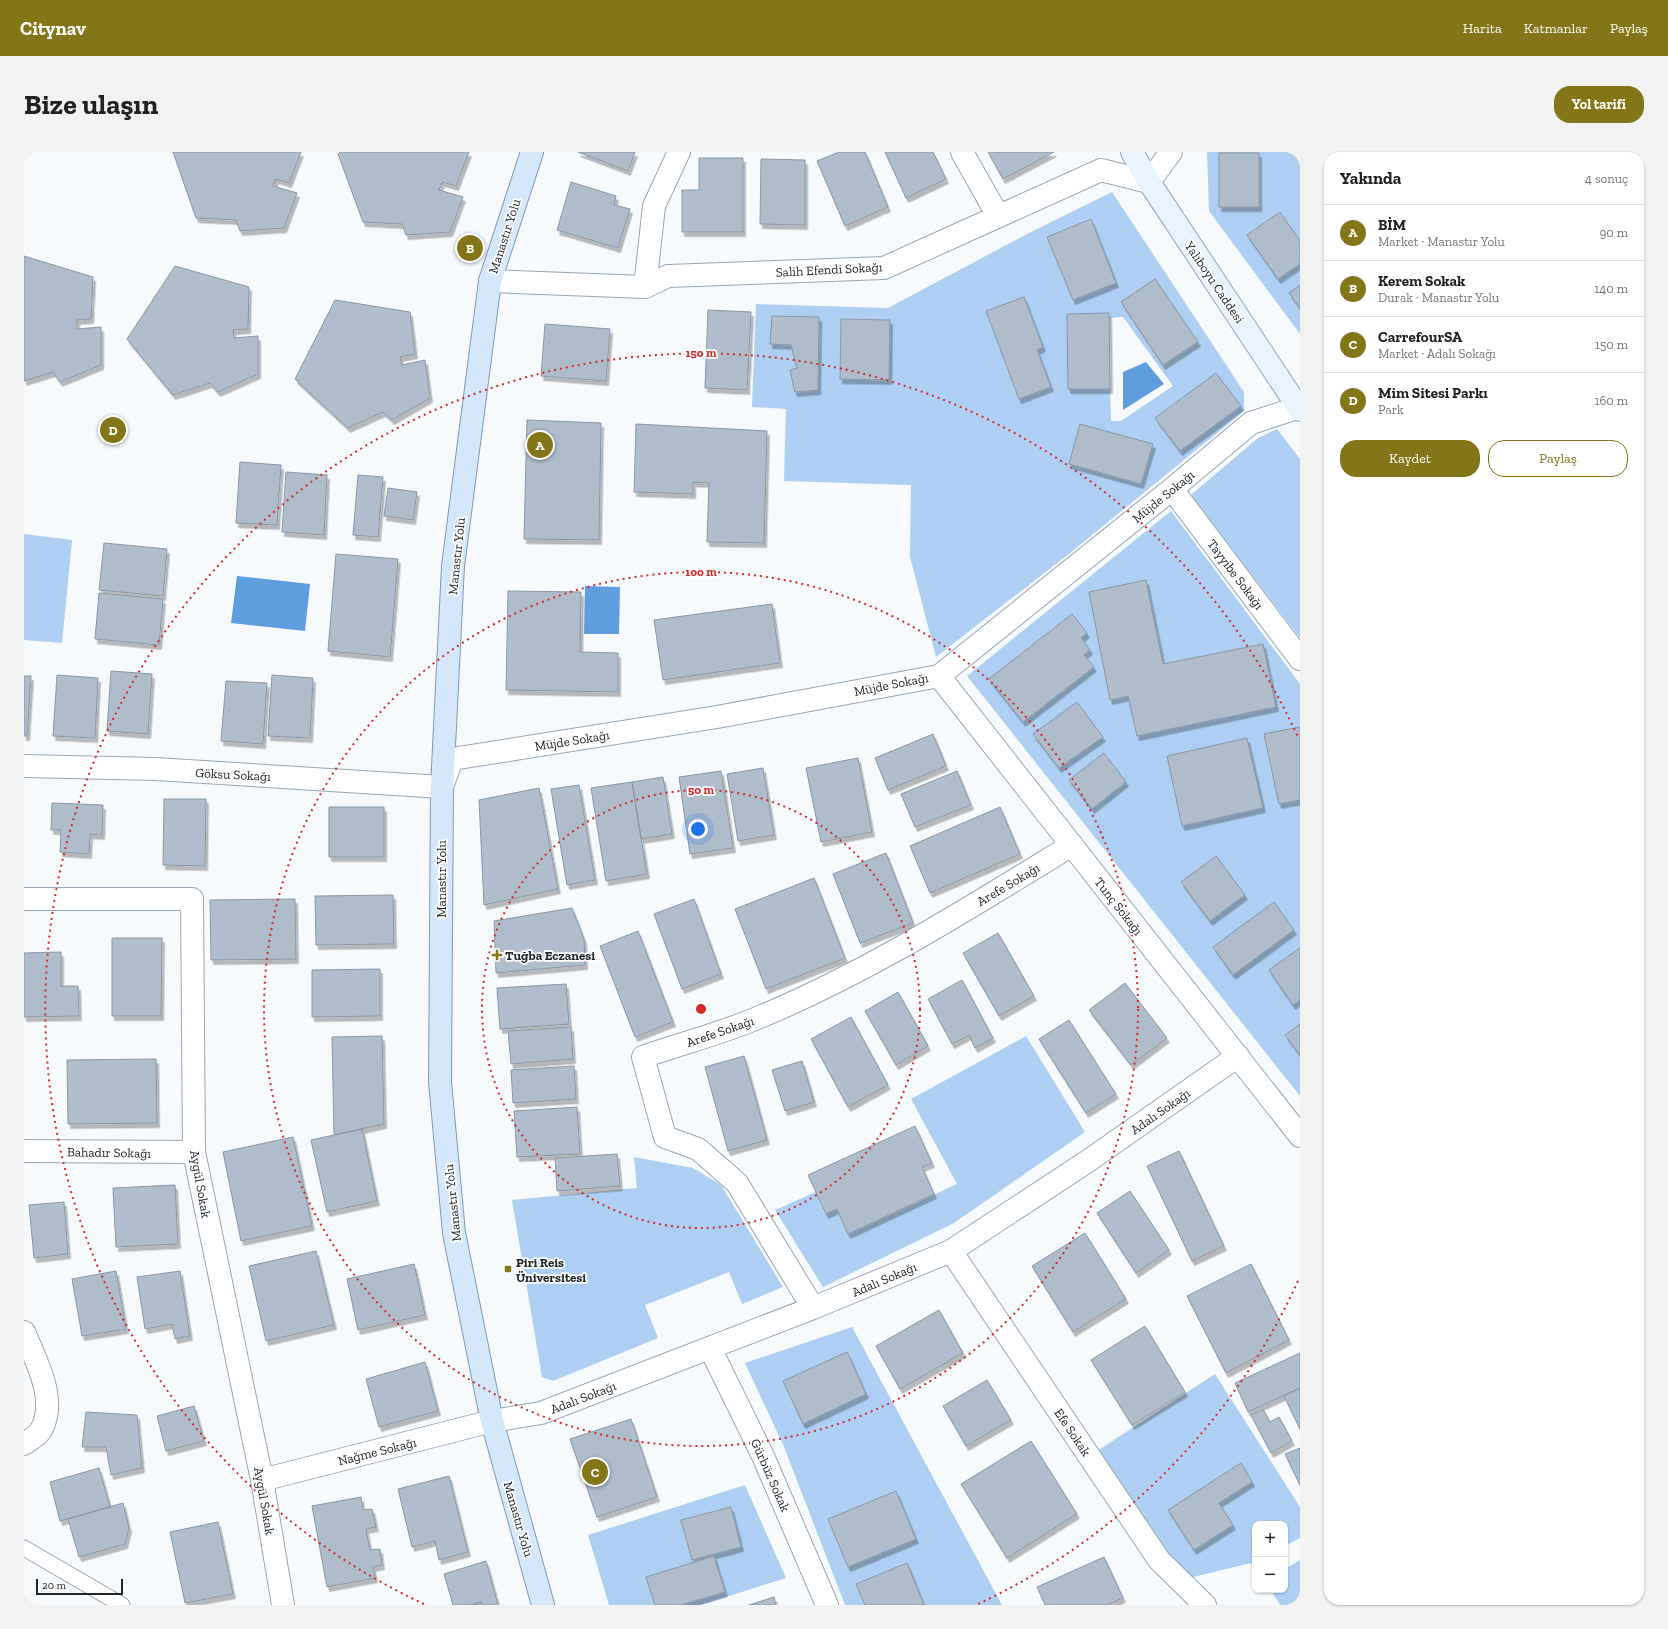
<!DOCTYPE html>
<html lang="tr">
<head>
<meta charset="utf-8">
<style>
	:root { --surface:#fff; --page:#f2f2f2; --text:#202124; --muted:#757577; --line:#e0e0e0; --accent:#847518 }
	body { margin:0; font-family:"Zilla Slab",serif; background:var(--page); color:var(--text) }
	.controls { position:absolute; right:12px; bottom:12px; display:grid; overflow:hidden; border-radius:8px; box-shadow:0 1px 3px #0004 }
	.controls button { width:36px; height:36px; display:grid; place-items:center; padding:0; border:0; border-bottom:1px solid var(--line); background:var(--surface); color:var(--text); font:20px sans-serif }
	.scale { position:absolute; left:12px; bottom:10px; width:87px; box-sizing:border-box; padding-left:4px; border:2px solid #20262c; border-top:0; font-size:11px; line-height:14px; white-space:nowrap; color:#20262c; -webkit-text-stroke:3px #fff; paint-order:stroke }
	.you { position:absolute; left:674px; top:677px; width:14px; height:14px; margin:-10px; border:3px solid #fff; border-radius:50%; background:#1a73e8; box-shadow:0 0 0 6px #1a73e833 }
	.badge { display:grid; place-items:center; width:26px; height:26px; border-radius:50%; background:var(--accent); color:#fff; font-size:13px; font-weight:700 }
	.pin { position:absolute; translate:-50% -50%; border:2px solid #fff; box-shadow:0 1px 4px #0006 }
	.list { margin:0; padding:0; list-style:none }
	h2 { display:flex; justify-content:space-between; align-items:center; height:52px; margin:0; padding:0 16px; font-size:17px }
	h2 small { font-size:13px; font-weight:400; color:var(--muted) }
	.list li { display:grid; grid-template-columns:26px 1fr auto; gap:12px; align-items:center; box-sizing:border-box; height:56px; padding:0 16px; border-top:1px solid var(--line) }
	.list b { display:block; font-size:15px; white-space:nowrap }
	.list p { margin:0; font-size:13px; white-space:nowrap; color:var(--muted) }
	.list em { font-size:13px; font-style:normal; color:var(--muted) }
	.actions { display:flex; gap:8px; padding:12px 16px }
	.actions a { flex:1; padding:9px 0; border:1px solid var(--accent); border-radius:16px; text-align:center; font-size:14px; color:var(--accent) }
	.actions .main { background:var(--accent); color:#fff }
	.map { position:relative; flex:none; width:1276px; height:1453px; overflow:hidden; border-radius:16px }
	header { display:flex; align-items:center; gap:24px; box-sizing:border-box; height:56px; padding:0 20px; background:var(--accent); color:#fff }
	header strong { font-size:19px }
	nav { display:flex; gap:22px; margin-inline-start:auto; font-size:14px }
	.intro { display:flex; align-items:center; justify-content:space-between; box-sizing:border-box; height:96px; padding:0 24px }
	h1 { margin:0; font-size:28px }
	.button { padding:10px 18px; border-radius:16px; background:var(--accent); color:#fff; font-size:14px; font-weight:700 }
	main { display:flex; gap:24px; padding:0 24px }
	aside { flex:1; background:var(--surface); border-radius:16px; box-shadow:0 1px 3px #0004 }
	.map>svg:first-child { display:block }
</style>
</head>
<body>
<header>
<strong>Citynav</strong>
<nav><a>Harita</a><a>Katmanlar</a><a>Paylaş</a></nav>
</header>
<div class="intro"><h1>Bize ulaşın</h1><a class="button">Yol tarifi</a></div>
<main>
<div class="map">
<svg width="1276" height="1453" viewBox="0 0 1276 1453">
	<defs>
		<filter id="shadow"><feDropShadow dx="2.5" dy="4.5" stdDeviation="0" flood-color="#0004"/></filter>
	</defs>
	<rect width="100%" height="100%" fill="#f7fafd"/>
	<path fill="#accff3" fill-rule="evenodd" d="M1183,0H1276V182L1185,59Z
		M1088,40L1220,240V259L1046,401L912,505L886,405L887,333L760,329L762,257L728,255L732,152L864,156L1005,81ZM1099,165L1149,234L1097,269H1087L1085,166Z
		M1253,277L1276,307V486L1167,343L1234,286Z
		M1147,359L1276,532V944L943,524Z
		M0,382L48,388L38,491L0,488Z
		M1002,884L1061,980L930,1071L799,1135L751,1058L792,1040L801,1062L813,1057L825,1082L933,1032L887,947Z
		M610,1005L669,1016L697,1033L759,1135L718,1152L705,1120L621,1153L634,1186L529,1229L518,1225L488,1048L613,1036Z
		M828,1175L978,1453H821L760,1295L721,1211Z
		M1191,1222L1276,1355V1386L1261,1394V1372H1231V1410L1165,1426L1136,1397L1073,1299Z
		M721,1333L762,1426L677,1453H585L564,1383Z
		M1276,1408V1453H1256L1247,1438H1261V1417Z"/>
	<path fill="#5e9ede" d="M1122,210L1140,232L1099,258V220Z
		M213,424L286,432L281,479L207,471Z
		M561,434L596,435L595,482H560Z"/>
	<path fill="#afbdcd" stroke="#8896a5" filter="url(#shadow)" d="M149,0H277L265,31L252,27L249,34L273,41L260,76L216,79L212,68L172,66Z
		M316,0H445L432,34L418,30L415,38L439,45L426,80L382,83L378,72L339,70L314,2Z
		M554,0H611L604,19Z
		M815,0H841L864,55L821,74L793,9Z
		M861,0H909L922,27L882,46Z
		M964,0H1030L979,27Z
		M1195,1H1235V55H1195Z
		M675,6H719V80H658V38H675Z
		M737,7L781,8V73L736,72Z
		M547,30L592,44L590,53L606,57L594,96L533,78Z
		M1256,60L1276,89V112L1254,127L1223,83Z
		M1067,67L1092,131L1049,148L1023,85Z
		M0,104L69,125L67,167L53,168V177L77,175V213L36,230L29,220L0,229Z
		M151,114L225,135L224,177L209,178L210,186L234,184V222L194,240L186,231L149,243L103,187Z
		M1131,127L1174,190L1139,213L1097,150Z
		M1276,133V156L1265,141Z
		M1000,145L1019,195L1013,198L1027,235L995,247L962,159Z
		M311,148L386,160L391,202L376,205L378,213L401,208L406,246L368,268L359,260L324,276L271,227Z
		M684,158L727,160L723,238L681,236Z
		M1085,161L1086,237H1044L1043,162Z
		M748,164L795,165L794,238L771,240L766,218L773,216L767,193L746,192Z
		M817,167L866,168L865,228L816,227Z
		M521,172L586,177L582,229L517,224Z
		M1192,221L1217,254L1156,299L1131,266Z
		M503,268L577,271L575,388L500,387Z
		M612,272L743,279L740,391L683,390L685,331L669,330V342L610,340Z
		M1056,272L1129,292L1117,332L1045,312Z
		M216,310L257,313L253,373L212,371Z
		M262,320L303,323L300,383L258,380Z
		M334,323L359,325L354,385L329,383Z
		M364,336L393,340L389,368L360,364Z
		M80,391L143,397L139,444L75,438Z
		M312,402L374,407L366,505L304,499Z
		M1122,428L1139,512L1239,492L1252,555L1113,584L1104,544L1086,548L1065,440Z
		M484,439L557,440L556,500L594,501V540L482,538Z
		M75,441L139,447L135,493L71,487Z
		M748,452L756,511L639,528L630,468Z
		M1048,462L1063,481L1057,486L1066,498L1060,503L1070,515L999,570L965,527Z
		M87,519L128,522L124,582L83,579Z
		M33,523L74,526L71,586L29,584Z
		M248,523L289,526L286,586L244,584Z
		M0,524H7L3,584H0Z
		M202,529L243,531L239,592L197,589Z
		M1053,550L1079,585L1035,616L1009,582Z
		M1276,575V648L1255,652L1240,582Z
		M909,582L922,614L864,638L851,606Z
		M1223,586L1239,656L1158,674L1143,604Z
		M1080,601L1102,630L1068,657L1045,628Z
		M834,606L848,680L797,690L782,616Z
		M739,616L750,683L714,689L703,622Z
		M697,619L709,696L666,702L655,625Z
		M933,619L947,653L891,675L877,642Z
		M639,625L648,682L617,687L608,630Z
		M608,630L623,722L582,729L567,636Z
		M555,633L571,728L543,733L527,637Z
		M515,636L534,737L460,753L455,648Z
		M140,647H182L181,714L139,713Z
		M28,651L79,653L78,683L66,682L65,702L36,700L37,678H27Z
		M305,655H360V705H305Z
		M976,655L996,702L906,741L886,694Z
		M862,701L889,771L836,791L809,722Z
		M1192,704L1221,743L1186,769L1157,730Z
		M790,726L821,806L742,837L711,757Z
		M369,743L370,792L292,793L291,744Z
		M271,747L272,807L187,808L186,748Z
		M670,747L697,822L658,837L630,762Z
		M1250,750L1270,778L1209,823L1189,795Z
		M548,756L560,787L561,813L472,821L470,769Z
		M614,779L649,870L611,885L576,794Z
		M974,781L1010,844L975,864L939,801Z
		M88,786H138L137,864H88Z
		M1276,796V848L1269,853L1245,818Z
		M37,800V834H54L55,864L0,865V801Z
		M356,817V864L288,865V818Z
		M938,828L969,886L951,896L945,883L928,892L904,847Z
		M1101,831L1143,886L1107,913L1065,858Z
		M542,832L545,872L476,877L473,836Z
		M874,840L904,894L872,913L841,859Z
		M827,865L864,933L824,955L787,887Z
		M1045,868L1092,942L1062,961L1015,887Z
		M1276,872V903L1261,883Z
		M547,875L549,907L487,912L484,879Z
		M358,884L360,972L310,983L308,885Z
		M720,904L743,988L704,999L681,915Z
		M132,907L133,971L44,972L43,908Z
		M778,909L790,950L761,959L748,918Z
		M550,914L552,947L489,951L487,918Z
		M553,955L556,1002L493,1005L490,959Z
		M891,974L908,1011L898,1015L910,1042L824,1082L813,1057L802,1062L784,1023Z
		M338,977L353,1049L303,1060L287,988Z
		M269,985L288,1074L217,1089L199,1000Z
		M1155,999L1200,1094L1168,1109L1123,1014Z
		M593,1002L596,1034L533,1039L531,1006Z
		M151,1033L154,1092L92,1095L89,1036Z
		M1106,1039L1145,1098L1112,1121L1073,1061Z
		M40,1050L44,1102L10,1106L5,1053Z
		M1061,1081L1102,1147L1049,1180L1008,1114Z
		M292,1099L310,1173L242,1189L225,1114Z
		M390,1112L401,1163L334,1178L323,1127Z
		M1227,1112L1265,1188L1202,1221L1163,1144Z
		M92,1119L102,1177L58,1184L48,1127Z
		M156,1119L166,1184L151,1187L148,1172L121,1177L113,1125Z
		M915,1158L939,1201L876,1237L852,1194Z
		M1121,1174L1161,1240L1108,1273L1067,1208Z
		M823,1200L842,1242L779,1272L759,1229Z
		M1276,1201V1236L1224,1260L1211,1231Z
		M401,1210L414,1259L355,1275L342,1227Z
		M963,1228L987,1268L942,1294L919,1254Z
		M1276,1236V1277L1260,1244Z
		M170,1254L180,1289L142,1299L133,1264Z
		M1239,1257L1246,1270L1255,1265L1268,1289L1247,1301L1227,1263Z
		M62,1260L113,1263L118,1316L87,1323L82,1295H58Z
		M607,1267L633,1345L573,1365L546,1287Z
		M1007,1289L1053,1362L983,1406L937,1332Z
		M1276,1296V1333L1261,1302Z
		M1217,1311L1228,1330L1195,1351L1209,1373L1170,1398L1144,1358Z
		M75,1316L86,1355L36,1369L26,1330Z
		M425,1324L444,1400L415,1408L411,1389L388,1395L374,1337Z
		M872,1339L892,1387L824,1415L804,1367Z
		M337,1345L339,1358L348,1357L352,1375L342,1377L346,1398L356,1397L358,1413L349,1415L351,1426L303,1435L288,1354Z
		M99,1351L105,1376L101,1392L55,1405L44,1367Z
		M707,1355L717,1395L668,1408L657,1368Z
		M194,1370L209,1442L161,1451L146,1380Z
		M690,1404L701,1440L657,1453H631L622,1425Z
		M1080,1405L1099,1446L1083,1453H1021L1013,1435Z
		M462,1409L474,1453H458L457,1450L447,1453H429L420,1422Z
		M883,1411L900,1453H841L832,1432Z
		M750,1445L752,1453H725Z
		M457,1450L458,1453H447Z"/>
	<g fill="none" stroke-linecap="round" stroke-linejoin="round">
		<defs>
			<path id="lane" d="M0,1396L98,1453"/>
			<path id="street" d="M938,0L974,64
				M466,129L621,135L644,124L860,116L1077,18L1125,30L1147,0
				M621,135L630,54L655,0
				M1148,337L1276,507
				M915,524L1276,984
				M0,614L132,617L418,635L428,607L693,565L915,524L1148,337L1227,271L1276,255
				M0,747H168L170,1000L238,1328L259,1453
				M0,999L170,1000
				M927,1099L1135,1408L1181,1453
				M789,1156L713,1031L674,997L641,985L619,905C656,892 695,882 731,867C843,821 945,756 1048,693
				M0,1180C12,1209 34,1248 17,1278C14,1284 5,1288 0,1292
				M686,1196L739,1304L803,1453
				M238,1328L468,1269L517,1261L789,1156L927,1099L1064,1009L1214,904"/>
			<path id="secondary" d="M1108,0L1125,30L1276,258"/>
			<path id="primary" d="M508,0L466,129L429,414L418,635L416,930L430,1081L468,1269L519,1453"/>
		</defs>
		<use href="#lane" stroke="#97a6b5" stroke-width="17"/>
		<use href="#street" stroke="#97a6b5" stroke-width="24"/>
		<use href="#secondary" stroke="#97a6b5" stroke-width="24"/>
		<use href="#primary" stroke="#8299b1" stroke-width="24"/>
		<use href="#lane" stroke="#fff" stroke-width="15"/>
		<use href="#street" stroke="#fff" stroke-width="22"/>
		<use href="#secondary" stroke="#e9f3fd" stroke-width="22"/>
		<use href="#primary" stroke="#d4e7fb" stroke-width="22"/>
	</g>
	<g fill="none" stroke="#d62828" stroke-width="2" stroke-dasharray="2 4">
		<circle cx="677" cy="857" r="219"/>
		<circle cx="677" cy="857" r="437"/>
		<path d="M1274 1129A656 656 0 0 1 954 1452M400 1452A656 656 0 1 1 1274 585"/>
	</g>
	<g fill="#847518" stroke="#fff" stroke-width="1.5">
		<path d="M471 797h4v4h4v4h-4v4h-4v-4h-4v-4h4z"/>
		<rect x="480" y="1113" width="8" height="8" rx="2"/>
	</g>
	<g text-anchor="middle" stroke-width="3.5" stroke-linejoin="round" paint-order="stroke">
		<g font-size="13" fill="#20262c" stroke="#fff">
			<text transform="translate(480 84) rotate(-72)" y="5">Manastır Yolu</text>
			<text transform="translate(805 117) rotate(-3)" y="5">Salih Efendi Sokağı</text>
			<text transform="translate(1191 130) rotate(56)" y="5">Yalıboyu Caddesi</text>
			<text transform="translate(1139 344) rotate(-39)" y="5">Müjde Sokağı</text>
			<text transform="translate(432 404) rotate(-84)" y="5">Manastır Yolu</text>
			<text transform="translate(1212 422) rotate(53)" y="5">Tayyibe Sokağı</text>
			<text transform="translate(867 532) rotate(-11)" y="5">Müjde Sokağı</text>
			<text transform="translate(548 588) rotate(-9)" y="5">Müjde Sokağı</text>
			<text transform="translate(209 622) rotate(3)" y="5">Göksu Sokağı</text>
			<text transform="translate(417 727) rotate(-90)" y="5">Manastır Yolu</text>
			<text transform="translate(984 732) rotate(-31)" y="5">Arefe Sokağı</text>
			<text transform="translate(1095 754) rotate(52)" y="5">Tunç Sokağı</text>
			<text transform="translate(696 879) rotate(-19)" y="5">Arefe Sokağı</text>
			<text transform="translate(1136 959) rotate(-35)" y="5">Adalı Sokağı</text>
			<text transform="translate(85 1000) rotate(1)" y="5">Bahadır Sokağı</text>
			<text transform="translate(177 1032) rotate(80)" y="5">Aygül Sokak</text>
			<text transform="translate(428 1051) rotate(-96)" y="5">Manastır Yolu</text>
			<text transform="translate(860 1127) rotate(-23)" y="5">Adalı Sokağı</text>
			<text transform="translate(559 1245) rotate(-21)" y="5">Adalı Sokağı</text>
			<text transform="translate(1049 1280) rotate(56)" y="5">Efe Sokak</text>
			<text transform="translate(353 1299) rotate(-14)" y="5">Nağme Sokağı</text>
			<text transform="translate(747 1323) rotate(66)" y="5">Gürbüz Sokak</text>
			<text transform="translate(241 1349) rotate(80)" y="5">Aygül Sokak</text>
			<text transform="translate(495 1367) rotate(74)" y="5">Manastır Yolu</text>
		</g>
		<g font-size="13" font-weight="bold" fill="#20262c" stroke="#fff" text-anchor="start">
			<text x="481" y="808">Tuğba Eczanesi</text>
			<text x="492" y="1115">Piri Reis<tspan x="492" dy="15">Üniversitesi</tspan></text>
		</g>
	</g>
	<circle cx="677" cy="857" r="6" fill="#d62828" stroke="#fff" stroke-width="2"/>
	<g font-size="12" text-anchor="middle" font-weight="bold" fill="#d62828" stroke="#fff" stroke-width="3.5" stroke-linejoin="round" paint-order="stroke">
		<text x="677" y="205">150 m</text>
		<text x="677" y="424">100 m</text>
		<text x="677" y="642">50 m</text>
	</g>
</svg>
<div class="controls">
<button>+</button>
<button>−</button>
</div>
<div class="scale">20 m</div>
<div class="you"></div>
<div class="pin badge" style="left:516px;top:293px">A</div>
<div class="pin badge" style="left:446px;top:96px">B</div>
<div class="pin badge" style="left:571px;top:1320px">C</div>
<div class="pin badge" style="left:89px;top:278px">D</div>
</div>
<aside>
<h2>Yakında<small>4 sonuç</small></h2>
<ul class="list">
<li><span class="badge">A</span><div><b>BİM</b><p>Market · Manastır Yolu</p></div><em>90 m</em></li>
<li><span class="badge">B</span><div><b>Kerem Sokak</b><p>Durak · Manastır Yolu</p></div><em>140 m</em></li>
<li><span class="badge">C</span><div><b>CarrefourSA</b><p>Market · Adalı Sokağı</p></div><em>150 m</em></li>
<li><span class="badge">D</span><div><b>Mim Sitesi Parkı</b><p>Park</p></div><em>160 m</em></li>
</ul>
<div class="actions"><a class="main">Kaydet</a><a>Paylaş</a></div>
</aside>
</main>
</body>
</html>
